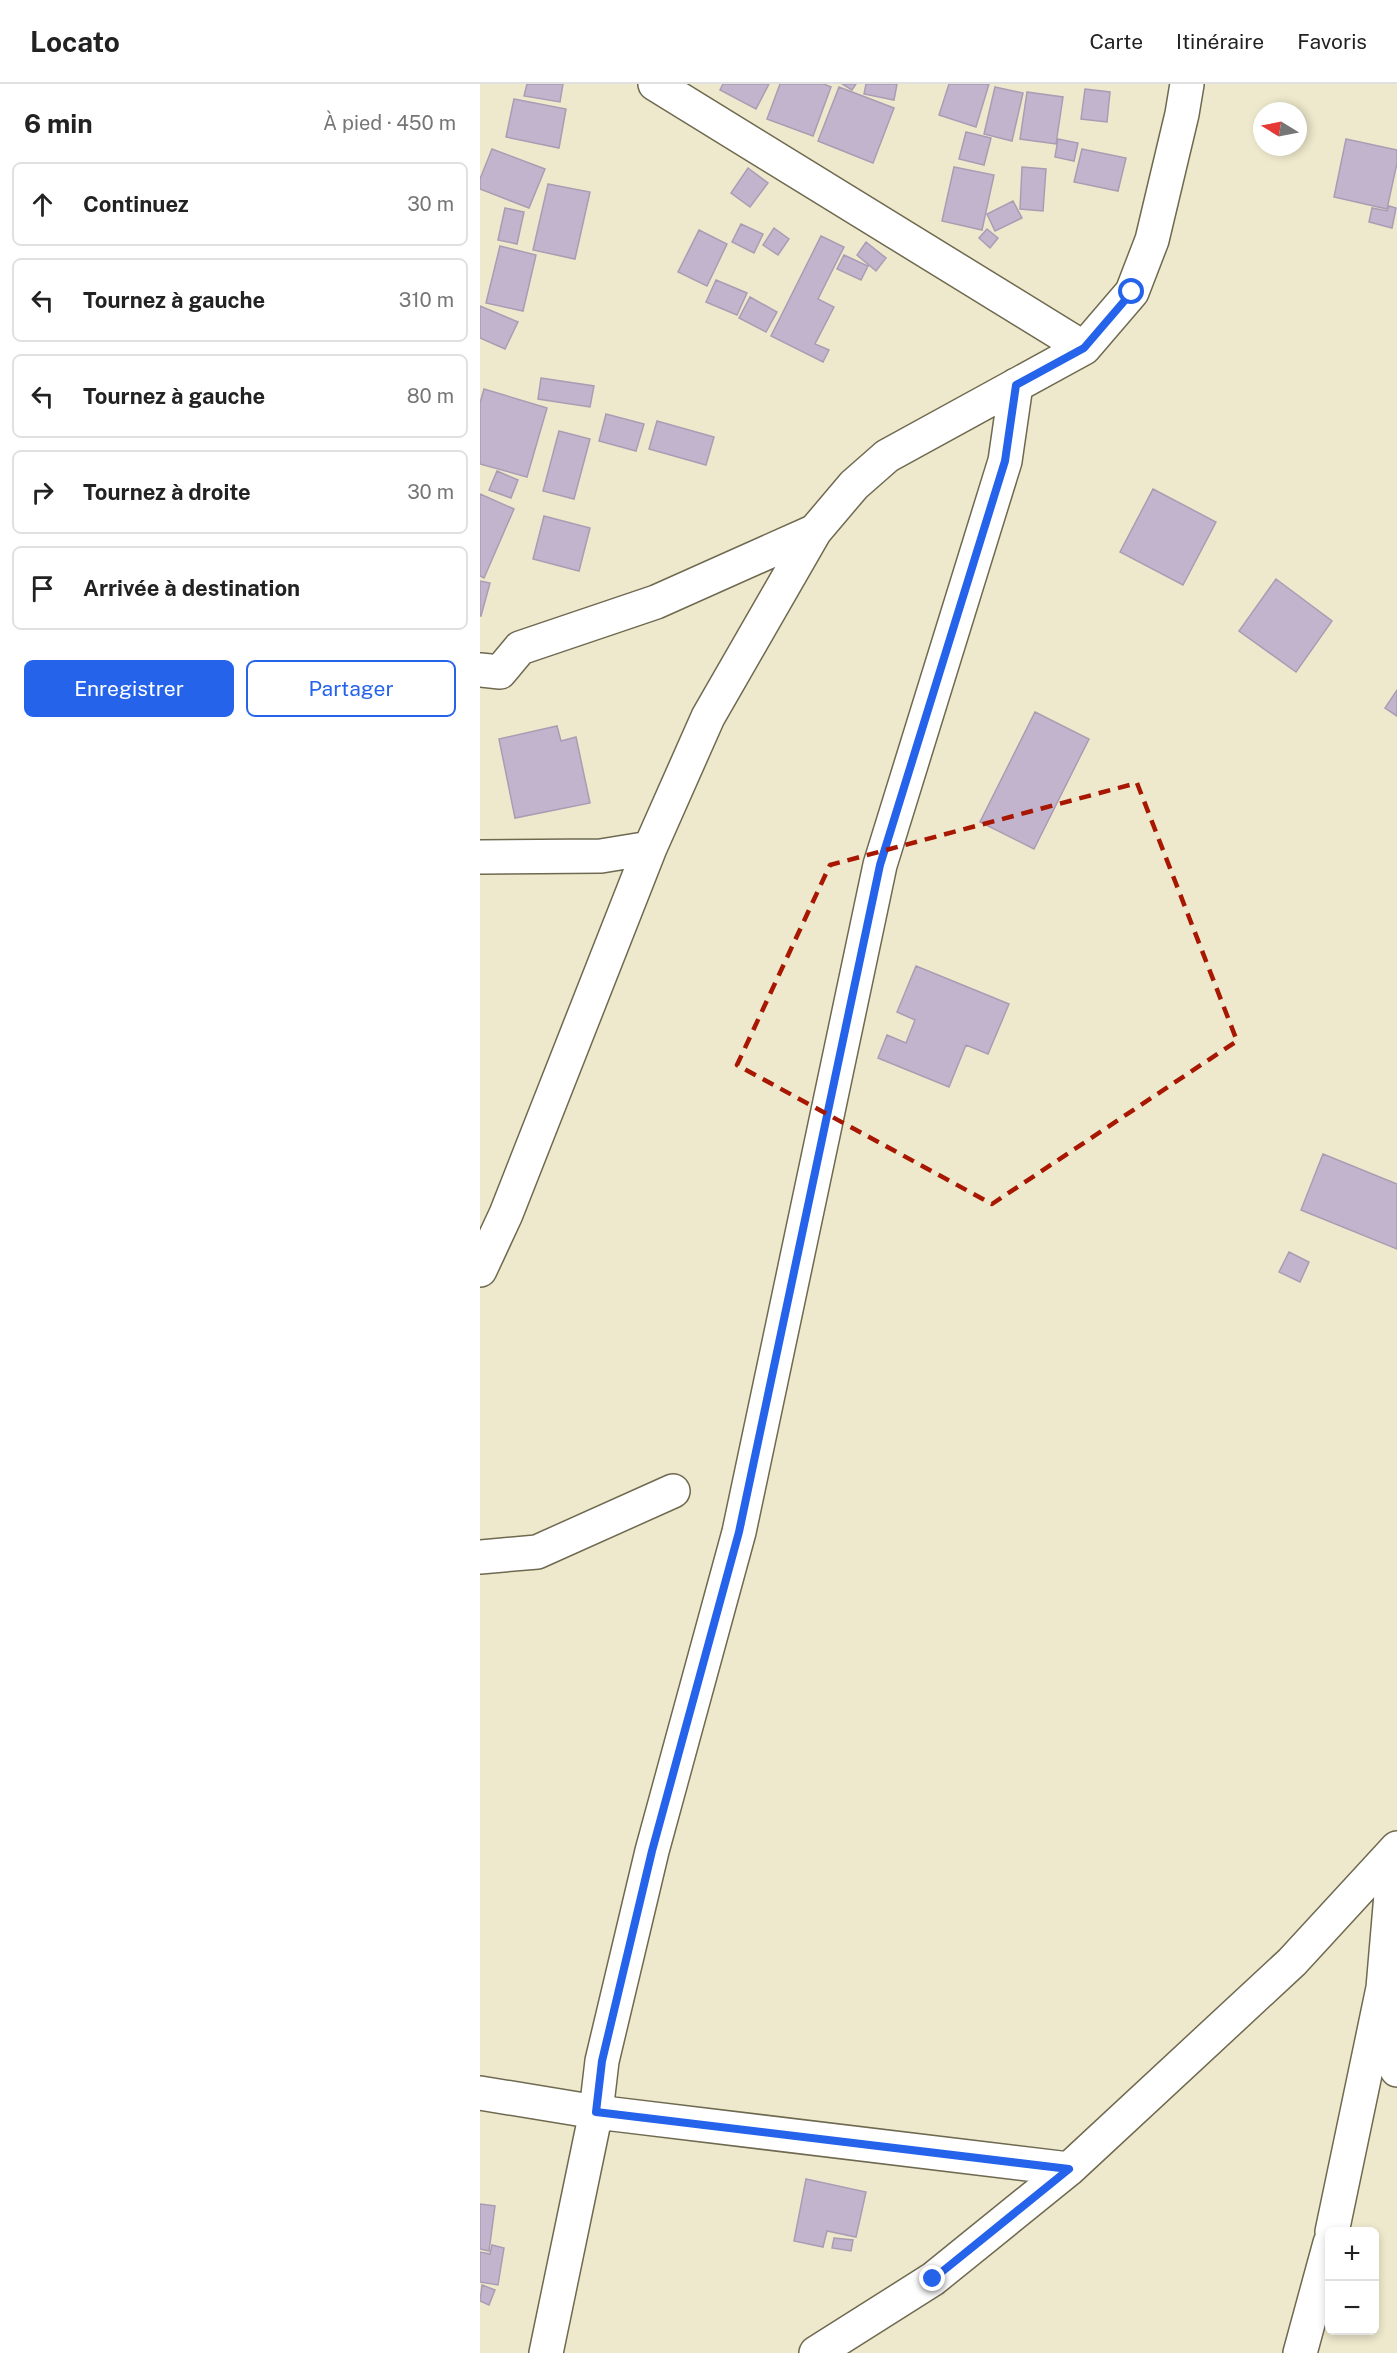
<!DOCTYPE html>
<html lang="fr">
<head>
<meta charset="utf-8">
<style>
	:root { --surface:#fff; --page:#f2f2f2; --text:#222; --muted:#767676; --line:#e0e0e0; --accent:#2563eb }
	body { margin:0; font-family:"Public Sans",sans-serif; background:var(--page); color:var(--text) }
	.controls { position:absolute; right:18px; bottom:18px; display:grid; overflow:hidden; border-radius:9px; box-shadow:0 3px 9px #0003 }
	.controls button { width:54px; height:54px; display:grid; place-items:center; padding:0; border:0; border-bottom:2px solid var(--line); background:var(--surface); color:var(--text); font:30px sans-serif }
	.compass { position:absolute; left:773px; top:18px; width:54px; height:54px; border-radius:50%; background:var(--surface); box-shadow:0 3px 9px #0003; rotate:280deg }
	.stop { position:absolute; width:18px; height:18px; margin:-14px; border:4px solid #2563eb; border-radius:50%; background:#fff }
	.stop.end { background:#2563eb; border-color:#fff; box-shadow:0 2px 6px #0008 }
	.list { margin:0; padding:0; list-style:none }
	h2 { display:flex; justify-content:space-between; align-items:center; height:78px; margin:0; padding:0 24px; font-size:26px }
	h2 small { font-size:20px; font-weight:400; color:var(--muted) }
	.list li { display:grid; grid-template-columns:39px 1fr auto; gap:18px; align-items:center; box-sizing:border-box; height:84px; margin:0 12px 12px; padding:0 12px; border:2px solid var(--line); border-radius:9px }
	.list b { display:block; font-size:22px; white-space:nowrap }
	.list em { font-size:20px; font-style:normal; color:var(--muted) }
	.actions { display:flex; gap:12px; padding:18px 24px }
	.actions a { flex:1; padding:14px 0; border:2px solid var(--accent); border-radius:9px; text-align:center; font-size:21px; color:var(--accent) }
	.actions .main { background:var(--accent); color:#fff }
	.icon { flex:none; width:33px; height:33px; fill:none; stroke:currentColor; stroke-width:2; stroke-linecap:round; stroke-linejoin:round }
	.map { position:relative; flex:none; width:917px; height:2269px; overflow:hidden }
	header { display:flex; align-items:center; gap:36px; box-sizing:border-box; height:84px; padding:0 30px; background:var(--surface); border-bottom:2px solid var(--line) }
	header strong { font-size:28px }
	nav { display:flex; gap:33px; margin-inline-start:auto; font-size:21px }
	main { display:flex }
	aside { flex:1; background:var(--surface) }
	.map>svg:first-child { display:block }
</style>
</head>
<body>
<header>
<strong>Locato</strong>
<nav><a>Carte</a><a>Itinéraire</a><a>Favoris</a></nav>
</header>
<main>
<aside>
<h2>6 min<small>À pied · 450 m</small></h2>
<ul class="list">
<li><svg class="icon" aria-label="ahead" viewBox="0 0 24 24"><path d="M12 20V5M6 11l6-6 6 6"/></svg><div><b>Continuez</b></div><em>30 m</em></li>
<li><svg class="icon" aria-label="left" viewBox="0 0 24 24"><path d="M17 20v-9H6M10 6l-5 5 5 5"/></svg><div><b>Tournez à gauche</b></div><em>310 m</em></li>
<li><svg class="icon" aria-label="left" viewBox="0 0 24 24"><path d="M17 20v-9H6M10 6l-5 5 5 5"/></svg><div><b>Tournez à gauche</b></div><em>80 m</em></li>
<li><svg class="icon" aria-label="right" viewBox="0 0 24 24"><path d="M7 20v-9h11M14 6l5 5-5 5"/></svg><div><b>Tournez à droite</b></div><em>30 m</em></li>
<li><svg class="icon" aria-label="arrive" viewBox="0 0 24 24"><path d="M6 21V4h12l-3 4 3 4H6"/></svg><div><b>Arrivée à destination</b></div></li>
</ul>
<div class="actions"><a class="main">Enregistrer</a><a>Partager</a></div>
</aside>
<div class="map">
<svg width="917" height="2269" viewBox="0 0 917 2269">
	<rect width="100%" height="100%" fill="#eee9cc"/>
	<path fill="#c3b4cd" stroke="#ab9cb4" stroke-width="1.5" d="M47,0H83L80,18L44,12Z
		M243,0H289L276,25L240,6Z
		M300,0H344L351,3L333,52L287,35Z
		M362,0H376L372,6Z
		M386,0H417L414,16L384,10Z
		M469,0H509L496,43L459,31Z
		M359,3L414,24L393,79L338,57Z
		M515,3L543,9L532,57L504,50Z
		M605,5L630,8L627,38L601,35Z
		M547,8L583,13L576,60L540,55Z
		M34,15L86,25L79,64L26,53Z
		M486,48L511,54L504,81L479,75Z
		M578,55L598,59L594,77L575,73Z
		M866,55L917,66V79L907,125L854,113Z
		M12,65L65,85L49,124L0,105V95Z
		M602,65L646,74L638,107L594,98Z
		M474,83L514,91L502,146L462,137Z
		M542,83L566,85L563,127L540,125Z
		M268,84L288,99L270,123L251,109Z
		M68,100L110,108L95,175L53,166Z
		M533,117L542,134L515,147L507,130Z
		M909,122L916,124L912,144L889,138L892,124L907,127Z
		M25,124L44,128L37,160L18,156Z
		M261,140L283,150L274,169L252,158Z
		M294,144L309,155L298,171L283,161Z
		M507,145L518,154L510,164L499,154Z
		M219,146L247,160L227,202L198,188Z
		M341,152L364,163L338,215L354,223L335,260L349,266L343,278L291,252Z
		M386,158L406,174L396,187L377,171Z
		M20,162L56,171L43,227L6,219Z
		M364,171L388,182L381,196L357,185Z
		M236,196L267,209L257,231L226,218Z
		M270,213L297,228L286,248L259,234Z
		M0,222L38,238L25,265L0,254Z
		M61,294L114,302L110,323L58,315Z
		M4,305L67,324L47,393L0,380V319Z
		M126,330L164,340L156,367L119,357Z
		M177,337L234,353L226,381L169,365Z
		M79,347L110,355L94,415L63,407Z
		M17,387L38,396L31,414L9,406Z
		M673,405L736,438L703,501L640,468Z
		M0,410L34,425L4,494L0,492Z
		M64,432L110,444L99,487L53,475Z
		M796,495L852,537L816,588L759,547Z
		M0,497L10,499L1,532H0Z
		M917,606V632L905,624Z
		M555,628L609,655L554,765L500,738Z
		M77,642L81,657L96,653L110,719L35,734L19,655Z
		M436,882L529,920L508,970L486,961L469,1003L398,974L407,951L426,959L435,936L417,928Z
		M843,1070L917,1100V1165L821,1126Z
		M809,1168L829,1178L820,1198L799,1188Z
		M326,2095L386,2108L376,2153L347,2147L343,2163L314,2157Z
		M0,2120L15,2122L9,2167L0,2165Z
		M354,2154L373,2156L371,2167L352,2164Z
		M12,2161L24,2164L18,2201L0,2198V2168L10,2170Z
		M2,2201L15,2206L9,2221L0,2217Z"/>
	<g fill="none" stroke-linecap="round" stroke-linejoin="round">
		<defs>
			<path id="street" d="M175,0L604,264
				M0,586L20,588L40,564L176,518L335,447
				M0,773L121,772L170,764
				M0,1186L26,1130L170,764L228,633L335,447L374,401L407,372L604,264L652,208L672,156L702,30L707,0
				M0,1473L57,1468L193,1407
				M917,1790L912,1799L903,1904L917,1986
				M0,2009L116,2028L589,2085
				M852,2148L903,1904
				M66,2269L116,2028L122,1977L172,1767L259,1448L400,781L525,377L536,301
				M336,2269L453,2195L589,2085L812,1878L917,1764
				M820,2269L850,2159"/>
		</defs>
		<use href="#street" stroke="#6e6950" stroke-width="36"/>
		<use href="#street" stroke="#fff" stroke-width="33"/>
	</g>
	<g fill="none" stroke-linecap="round" stroke-linejoin="round">
		<path stroke="#2563eb" stroke-width="8" d="M453,2195L589,2085L116,2028L122,1977L172,1767L259,1448L400,781L525,377L536,301L604,264L652,208"/>
	</g>
	<path fill="none" stroke="#a81701" stroke-width="4.5" stroke-dasharray="12 8" stroke-linejoin="round" d="M657,699L757,957L512,1120L257,981L350,781Z"/>
</svg>
<div class="controls">
<button>+</button>
<button>−</button>
</div>
<svg class="compass" viewBox="-18 -18 36 36"><path d="M0-13l5 13h-10z" fill="#e53935"/><path d="M0 13l5-13h-10z" fill="#767676"/></svg>
<div class="stop" style="left:652px;top:208px"></div>
<div class="stop end" style="left:453px;top:2195px"></div>
</div>
</main>
</body>
</html>
